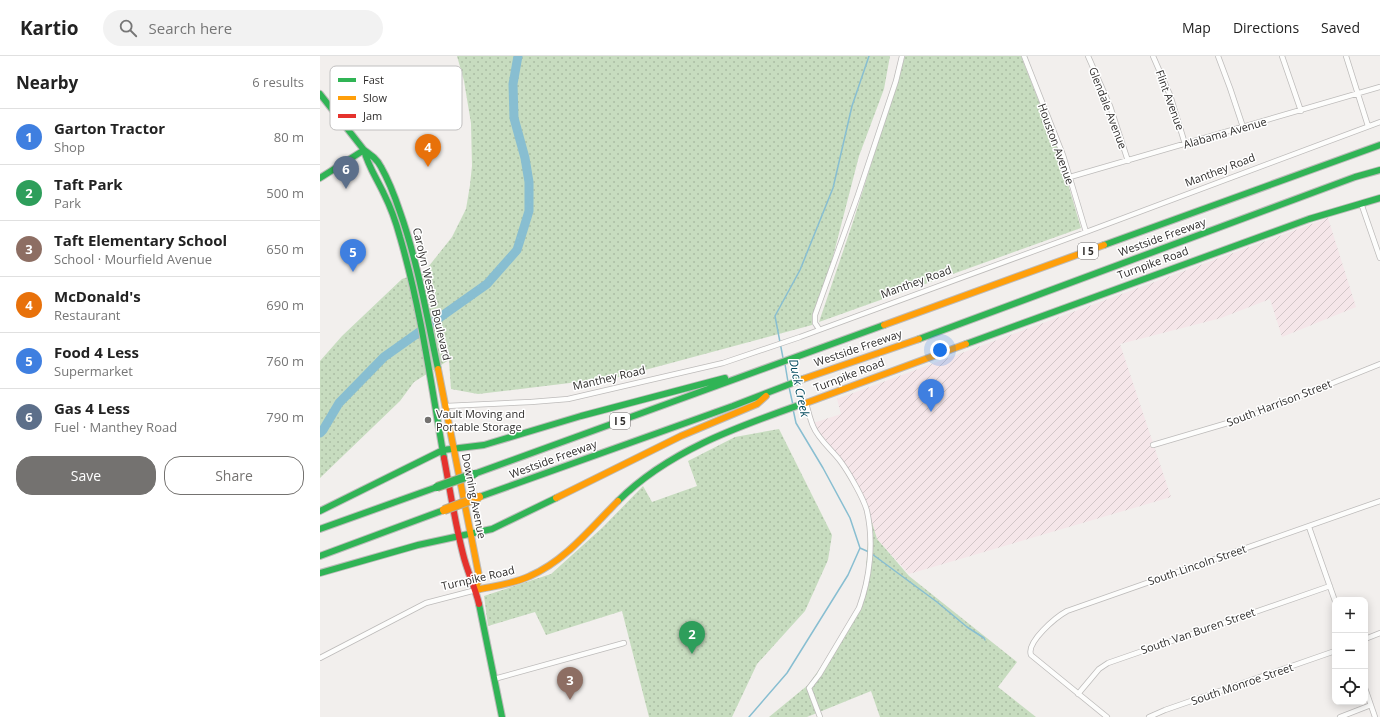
<!DOCTYPE html>
<html lang="en">
<head>
<meta charset="utf-8">
<style>
	:root { --surface:#fff; --page:#f2f2f2; --text:#222; --muted:#767676; --line:#e0e0e0; --accent:#747270 }
	body { margin:0; font-family:"Open Sans",sans-serif; background:var(--page); color:var(--text) }
	.controls { position:absolute; right:12px; bottom:12px; display:grid; overflow:hidden; border-radius:8px; box-shadow:0 2px 10px #0003 }
	.controls button { width:36px; height:36px; display:grid; place-items:center; padding:0; border:0; border-bottom:1px solid var(--line); background:var(--surface); color:var(--text); font:20px sans-serif }
	.you { position:absolute; left:620px; top:294px; width:14px; height:14px; margin:-10px; border:3px solid #fff; border-radius:50%; background:#1a73e8; box-shadow:0 0 0 6px #1a73e833 }
	.badge { display:grid; place-items:center; width:26px; height:26px; border-radius:50%; background:var(--accent); color:#fff; font-size:13px; font-weight:700 }
	.pin { position:absolute; translate:-50% -33px; filter:drop-shadow(0 1px 2px #0008) }
	.pin::after { content:''; position:absolute; top:21px; width:14px; height:12px; background:inherit; clip-path:polygon(0 0,100% 0,50% 100%) }
	.list { margin:0; padding:0; list-style:none }
	h2 { display:flex; justify-content:space-between; align-items:center; height:52px; margin:0; padding:0 16px; font-size:17px }
	h2 small { font-size:13px; font-weight:400; color:var(--muted) }
	.list li { display:grid; grid-template-columns:26px 1fr auto; gap:12px; align-items:center; box-sizing:border-box; height:56px; padding:0 16px; border-top:1px solid var(--line) }
	.list b { display:block; font-size:15px; white-space:nowrap }
	.list p { margin:0; font-size:13px; white-space:nowrap; color:var(--muted) }
	.list em { font-size:13px; font-style:normal; color:var(--muted) }
	.actions { display:flex; gap:8px; padding:12px 16px }
	.actions a { flex:1; padding:9px 0; border:1px solid var(--accent); border-radius:16px; text-align:center; font-size:14px; color:var(--accent) }
	.actions .main { background:var(--accent); color:#fff }
	.icon { flex:none; width:22px; height:22px; fill:none; stroke:currentColor; stroke-width:2; stroke-linecap:round; stroke-linejoin:round }
	.map { position:relative; flex:none; width:1060px; height:661px; overflow:hidden }
	header { display:flex; align-items:center; gap:24px; box-sizing:border-box; height:56px; padding:0 20px; background:var(--surface); border-bottom:1px solid var(--line) }
	header strong { font-size:19px }
	nav { display:flex; gap:22px; margin-inline-start:auto; font-size:14px }
	.search { width:280px; height:36px; background:var(--page); display:flex; align-items:center; gap:10px; box-sizing:border-box; padding:0 14px; border-radius:22px; color:var(--muted); font-size:15px }
	main { display:flex }
	aside { flex:1; background:var(--surface) }
	.map>svg:first-child { display:block }
</style>
</head>
<body>
<header>
<strong>Kartio</strong>
<div class="search"><svg class="icon" aria-label="search" viewBox="0 0 24 24"><circle cx="10" cy="10" r="6"/><path d="M15 15l6 6"/></svg>Search here</div>
<nav><a>Map</a><a>Directions</a><a>Saved</a></nav>
</header>
<main>
<aside>
<h2>Nearby<small>6 results</small></h2>
<ul class="list">
<li><span class="badge" style="background:#3f7fe0">1</span><div><b>Garton Tractor</b><p>Shop</p></div><em>80 m</em></li>
<li><span class="badge" style="background:#2e9e5b">2</span><div><b>Taft Park</b><p>Park</p></div><em>500 m</em></li>
<li><span class="badge" style="background:#8d6e63">3</span><div><b>Taft Elementary School</b><p>School · Mourfield Avenue</p></div><em>650 m</em></li>
<li><span class="badge" style="background:#e8710a">4</span><div><b>McDonald's</b><p>Restaurant</p></div><em>690 m</em></li>
<li><span class="badge" style="background:#3f7fe0">5</span><div><b>Food 4 Less</b><p>Supermarket</p></div><em>760 m</em></li>
<li><span class="badge" style="background:#5c6f8a">6</span><div><b>Gas 4 Less</b><p>Fuel · Manthey Road</p></div><em>790 m</em></li>
</ul>
<div class="actions"><a class="main">Save</a><a>Share</a></div>
</aside>
<div class="map">
<svg width="1060" height="661" viewBox="0 0 1060 661">
	<defs>
		<pattern id="industrial-furrows" width="10" height="10" patternUnits="userSpaceOnUse"><rect width="10" height="10" fill="#f5e6e9"/><path d="M-1 1l2-2M0 10L10 0M9 11l2-2" fill="none" stroke="#d2c6c8"/></pattern>
		<pattern id="green-dots" width="8" height="8" patternUnits="userSpaceOnUse"><rect width="8" height="8" fill="#c7dcbf"/><path d="M2 2h.1M6 6h.1" fill="none" stroke="#abbda4" stroke-width="1.8" stroke-linecap="round"/></pattern>
	</defs>
	<rect width="100%" height="100%" fill="#f2efed"/>
	<path fill="url(#industrial-furrows)" d="M1008,162L1036,251L962,281L950,243L901,262L800,288L851,441L589,518L557,483L544,442L490,368L521,358L517,343Z"/>
	<path fill="url(#green-dots)" d="M137,0H570L564,33L539,100L509,216L492,269L299,321L158,338L131,333L129,304L94,326L80,345L0,422V305L22,280L82,223L105,215L132,181L146,153L150,129L152,110L151,67L144,25Z
		M585,0H701L738,94L761,172L499,266L533,166Z
		M459,373L512,479L508,504L485,555L437,608L412,661H329L302,555L226,579L215,556L168,570L164,540L231,518L283,471L323,430L332,446L377,430L368,405L415,381Z
		M548,453L557,483L589,520L697,606L678,631L716,661H560L551,635L487,661H449L488,629L528,573L545,530L548,483Z"/>
	<g fill="none" stroke-linecap="round" stroke-linejoin="round">
		<path stroke="#88bed1" stroke-width="1.5" d="M463,302L455,260L480,214L513,132L532,50L549,0
			M465,308L468,326
			M469,331L473,349
			M540,492L549,496
			M552,498L617,546L647,571L664,582L665,584
			M429,661L467,617L528,519L540,492L530,462L503,412L476,367L473,353"/>
		<path stroke="#88bed1" stroke-width="9" d="M0,377L3,374L19,347L64,301L167,228L197,194L209,155V126L205,102L194,62L193,28L198,0"/>
		<defs>
			<path id="street" d="M704,0L743,99L766,176
				M768,0L790,50L808,105
				M833,0L850,39L865,88
				M898,0L910,32L923,71
				M962,0L981,55
				M1026,0L1048,70
				M750,121L1060,31
				M1041,147L1060,202
				M499,273L495,267V259L538,139L576,25L582,0
				M484,347H486C488,354 490,363 493,370C498,383 513,395 521,406C529,417 544,443 547,455C554,486 550,522 539,552L499,619L489,632L500,661
				M126,350L211,346L248,343L403,307L480,281L766,176L1060,66
				M833,389L928,361L1060,308
				M989,471L1015,545
				M1045,583L1060,577
				M0,602L106,547L156,534
				M174,623L304,587
				M1045,632L1055,661
				M758,638L779,613L788,607L1010,530
				M787,661L711,599C706,586 736,561 747,555L1060,445
				M829,661L845,654L1015,595
				M1020,661L1051,649"/>
			<path id="fast" d="M0,38L44,94C51,99 57,103 61,111C69,125 75,141 80,156C98,207 107,261 118,313
				M44,94C48,110 57,123 64,138C71,152 76,166 80,181C101,253 111,328 124,402
				M0,122L44,94
				M784,189L1060,89
				M599,283L1035,121L1060,114
				M646,288L989,163L1060,142
				M154,418L564,269
				M159,441L413,350L483,323
				M298,445C348,395 417,371 482,348
				M0,455L123,394L164,389L261,360L405,322
				M0,473L117,431
				M0,500L124,454
				M0,517L98,489L172,473L236,442
				M159,548L182,661"/>
			<path id="slow" d="M564,269L784,189
				M118,313L159,520L156,534
				M483,323L599,283
				M486,347L646,288
				M236,442L361,380L437,348L446,340
				M156,534C174,530 193,528 210,520C245,505 271,472 298,445"/>
			<path id="jam" d="M124,402C130,434 135,467 143,498C147,515 155,531 159,548"/>
		</defs>
		<use href="#street" stroke="#bdbbba" stroke-width="6"/>
		<use href="#fast" stroke="#bdbbba" stroke-width="8"/>
		<use href="#slow" stroke="#bdbbba" stroke-width="8"/>
		<use href="#jam" stroke="#bdbbba" stroke-width="8"/>
		<use href="#street" stroke="#fdfdfc" stroke-width="4.5"/>
		<use href="#fast" stroke="#30b455" stroke-width="6"/>
		<use href="#slow" stroke="#ff9f0a" stroke-width="6"/>
		<use href="#jam" stroke="#e5322d" stroke-width="6"/>
		<defs>
			<path id="fast-bridge" d="M117,431L154,418"/>
			<path id="slow-bridge" d="M124,454L159,441"/>
		</defs>
		<use href="#fast-bridge" stroke="#b3ab97" stroke-width="10" stroke-linecap="butt"/>
		<use href="#slow-bridge" stroke="#b3ab97" stroke-width="10" stroke-linecap="butt"/>
		<use href="#fast-bridge" stroke="#30b455" stroke-width="8"/>
		<use href="#slow-bridge" stroke="#ff9f0a" stroke-width="8"/>
	</g>
	<circle fill="#747270" stroke="#fff" stroke-width="1.5" cx="108" cy="364" r="4"/>
	<g text-anchor="middle" stroke-width="3" stroke-linejoin="round" paint-order="stroke">
		<g fill="#fff" stroke="#6e6d6c" stroke-width="1">
			<rect x="758" y="187" width="20" height="16" rx="3"/>
			<rect x="290" y="357" width="20" height="16" rx="3"/>
		</g>
		<g font-size="10" font-weight="bold" fill="#302e2d">
			<text x="768" y="199">I 5</text>
			<text x="300" y="369">I 5</text>
		</g>
		<g font-size="11" fill="#302e2d" stroke="#fff">
			<text transform="translate(850 44) rotate(70)" y="4">Flint Avenue</text>
			<text transform="translate(788 52) rotate(69)" y="4">Glendale Avenue</text>
			<text transform="translate(905 77) rotate(-16)" y="4">Alabama Avenue</text>
			<text transform="translate(736 88) rotate(70)" y="4">Houston Avenue</text>
			<text transform="translate(900 114) rotate(-21)" y="4">Manthey Road</text>
			<text transform="translate(842 181) rotate(-20)" y="4">Westside Freeway</text>
			<text transform="translate(833 207) rotate(-20)" y="4">Turnpike Road</text>
			<text transform="translate(596 226) rotate(-20)" y="4">Manthey Road</text>
			<text transform="translate(112 238) rotate(77)" y="4">Carolyn Weston Boulevard</text>
			<text transform="translate(538 292) rotate(-19)" y="4">Westside Freeway</text>
			<text transform="translate(529 319) rotate(-21)" y="4">Turnpike Road</text>
			<text transform="translate(289 322) rotate(-13)" y="4">Manthey Road</text>
			<text transform="translate(959 347) rotate(-21)" y="4">South Harrison Street</text>
			<text transform="translate(233 403) rotate(-20)" y="4">Westside Freeway</text>
			<text transform="translate(154 440) rotate(79)" y="4">Downing Avenue</text>
			<text transform="translate(877 509) rotate(-19)" y="4">South Lincoln Street</text>
			<text transform="translate(158 522) rotate(-13)" y="4">Turnpike Road</text>
			<text transform="translate(878 575) rotate(-19)" y="4">South Van Buren Street</text>
			<text transform="translate(922 628) rotate(-19)" y="4">South Monroe Street</text>
		</g>
		<g font-size="11" fill="#302e2d" stroke="#fff" text-anchor="start">
			<text x="116" y="362">Vault Moving and<tspan x="116" dy="13">Portable Storage</tspan></text>
		</g>
		<g font-size="12" font-style="italic" fill="#02495d" stroke="#fff">
			<text transform="translate(479 332) rotate(78)" y="4">Duck Creek</text>
		</g>
	</g>
	<rect x="10" y="10" width="132" height="64" rx="6" fill="#fff" stroke="#c1c0c0" stroke-width="1"/>
	<rect x="18" y="22" width="18" height="4" fill="#30b455"/>
	<rect x="18" y="40" width="18" height="4" fill="#ff9f0a"/>
	<rect x="18" y="58" width="18" height="4" fill="#e5322d"/>
	<g font-size="11" fill="#302e2d">
		<text x="43" y="28">Fast</text>
		<text x="43" y="46">Slow</text>
		<text x="43" y="64">Jam</text>
	</g>
</svg>
<div class="controls">
<button>+</button>
<button>−</button>
<button><svg class="icon" aria-label="locate" viewBox="0 0 24 24"><circle cx="12" cy="12" r="6"/><path d="M12 2v4M12 18v4M2 12h4M18 12h4"/></svg></button>
</div>
<div class="you"></div>
<div class="pin badge" style="left:611px;top:356px;background:#3f7fe0">1</div>
<div class="pin badge" style="left:372px;top:598px;background:#2e9e5b">2</div>
<div class="pin badge" style="left:250px;top:644px;background:#8d6e63">3</div>
<div class="pin badge" style="left:108px;top:111px;background:#e8710a">4</div>
<div class="pin badge" style="left:33px;top:216px;background:#3f7fe0">5</div>
<div class="pin badge" style="left:26px;top:133px;background:#5c6f8a">6</div>
</div>
</main>
</body>
</html>
